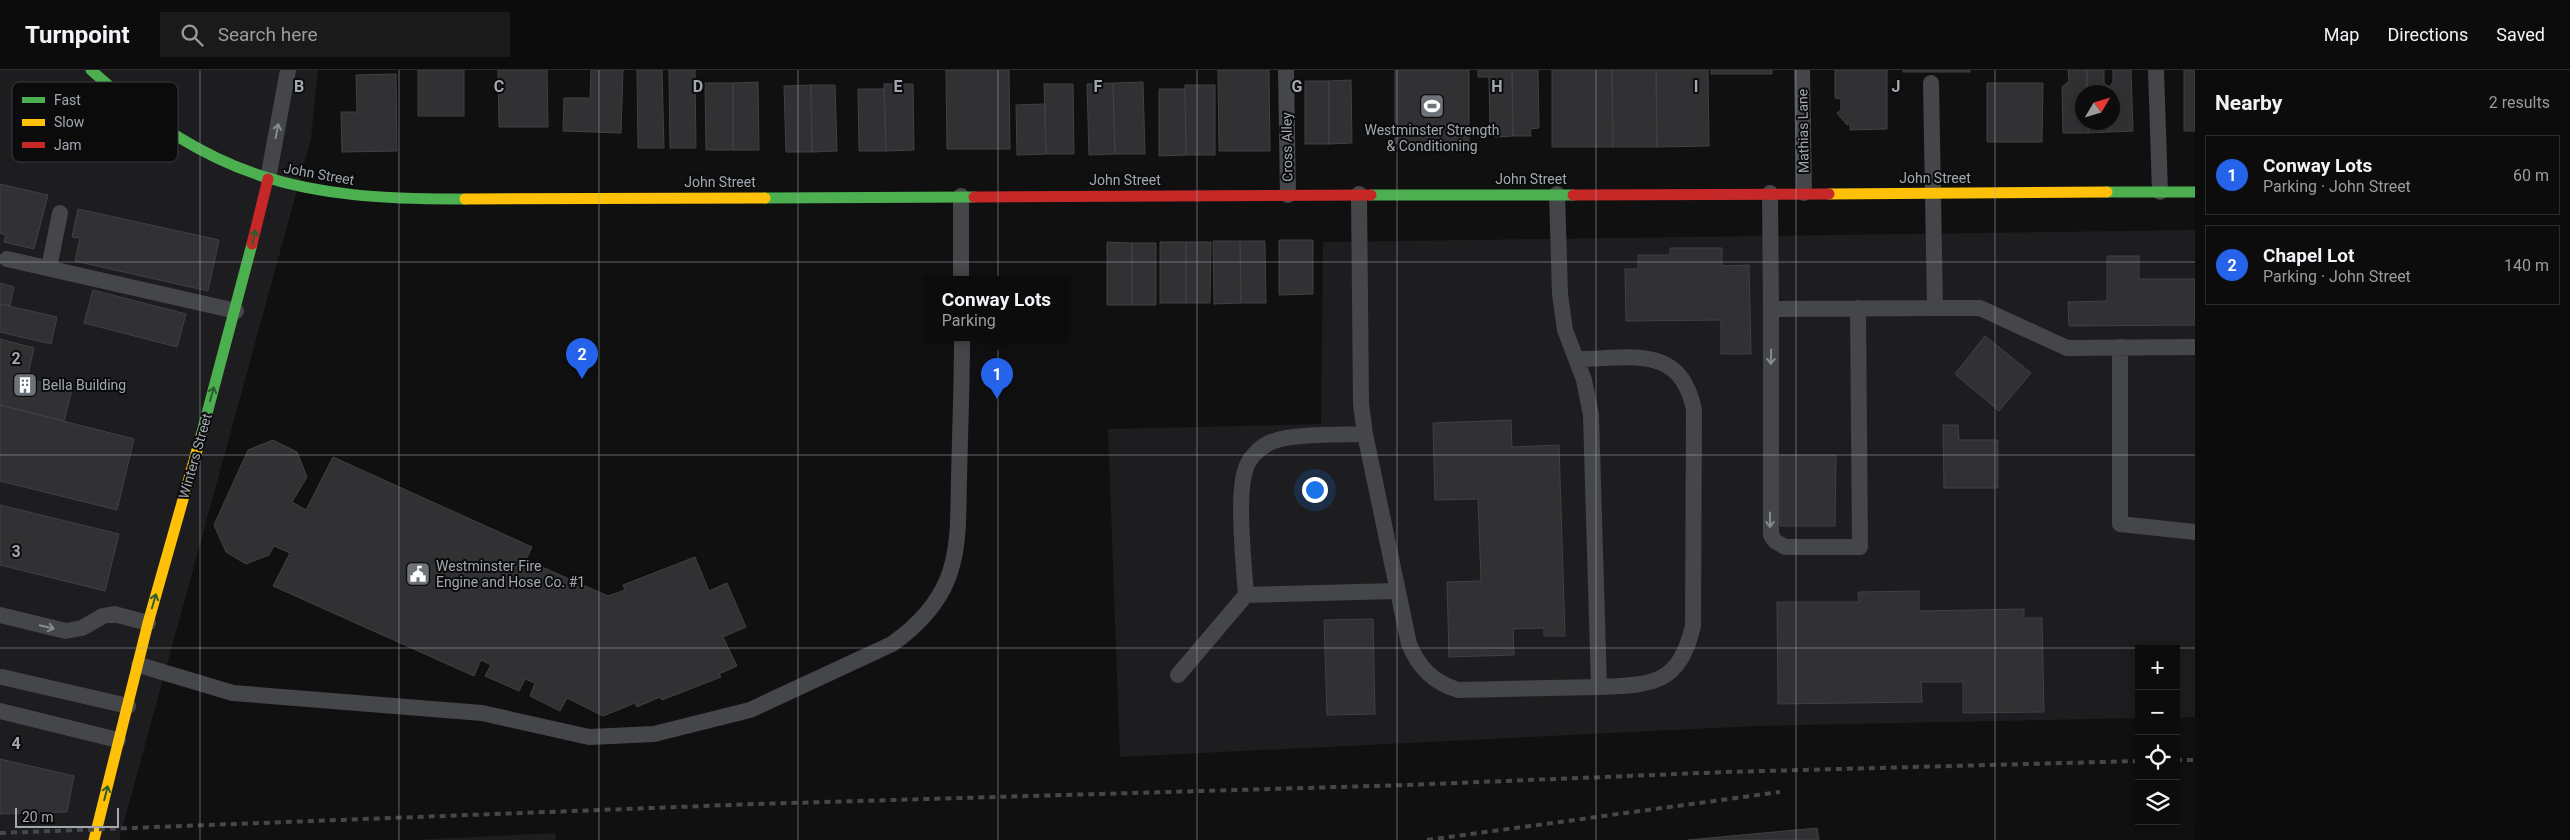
<!DOCTYPE html>
<html lang="en">
<head>
<meta charset="utf-8">
<style>
	:root { --surface:#0c0c0d; --page:#1a1a1b; --text:#f1f3f6; --muted:#9a9b9d; --line:#2c2c2e; --accent:#2563eb }
	body { margin:0; font-family:Roboto,sans-serif; background:var(--page); color:var(--text) }
	.controls { position:absolute; right:15px; bottom:15px; display:grid; overflow:hidden; border-radius:0px; box-shadow:0 2px 12px #0003 }
	.controls button { width:45px; height:45px; display:grid; place-items:center; padding:0; border:0; border-bottom:1px solid var(--line); background:var(--surface); color:var(--text); font:25px sans-serif }
	.compass { position:absolute; left:2075px; top:15px; width:45px; height:45px; border-radius:50%; background:var(--surface); box-shadow:0 2px 12px #0003; rotate:52deg }
	.scale { position:absolute; left:15px; bottom:12px; width:104px; box-sizing:border-box; padding-left:5px; border:2px solid #a1a8b1; border-top:0; font-size:14px; line-height:18px; white-space:nowrap; color:#a1a8b1; -webkit-text-stroke:4px #0b0b0c; paint-order:stroke }
	.you { position:absolute; left:1314px; top:419px; width:18px; height:18px; margin:-12px; border:4px solid #fff; border-radius:50%; background:#1a73e8; box-shadow:0 0 0 8px #1a73e833 }
	.badge { display:grid; place-items:center; width:32px; height:32px; border-radius:50%; background:var(--accent); color:#fff; font-size:16px; font-weight:700 }
	.pin { position:absolute; translate:-50% -41px; filter:drop-shadow(0 1px 2px #0008) }
	.pin::after { content:''; position:absolute; top:26px; width:18px; height:15px; background:inherit; clip-path:polygon(0 0,100% 0,50% 100%) }
	.popup { position:absolute; left:924px; top:206px; width:145px; height:65px; box-sizing:border-box; display:grid; place-content:center; border-radius:0px; background:var(--surface); filter:drop-shadow(0 1px 4px #0005); font-size:16px; white-space:nowrap; color:var(--muted) }
	.popup b { font-size:19px; color:var(--text) }
	.popup::after { content:''; position:absolute; left:50%; top:100%; margin-left:-10px; border:10px solid transparent; border-top-color:var(--surface) }
	.list { margin:0; padding:0; list-style:none }
	h2 { display:flex; justify-content:space-between; align-items:center; height:65px; margin:0; padding:0 20px; font-size:21px }
	h2 small { font-size:16px; font-weight:400; color:var(--muted) }
	.list li { display:grid; grid-template-columns:32px 1fr auto; gap:15px; align-items:center; box-sizing:border-box; height:80px; margin:0 10px 10px; padding:0 10px; border:1px solid var(--line); border-radius:0px }
	.list b { display:block; font-size:19px; white-space:nowrap }
	.list p { margin:0; font-size:16px; white-space:nowrap; color:var(--muted) }
	.list em { font-size:16px; font-style:normal; color:var(--muted) }
	.icon { flex:none; width:28px; height:28px; fill:none; stroke:currentColor; stroke-width:2; stroke-linecap:round; stroke-linejoin:round }
	.map { position:relative; flex:none; width:2195px; height:770px; overflow:hidden }
	header { display:flex; align-items:center; gap:30px; box-sizing:border-box; height:70px; padding:0 25px; background:var(--surface); border-bottom:1px solid var(--line) }
	header strong { font-size:24px }
	nav { display:flex; gap:28px; margin-inline-start:auto; font-size:18px }
	.search { width:350px; height:45px; background:var(--page); display:flex; align-items:center; gap:12px; box-sizing:border-box; padding:0 18px; border-radius:0px; color:var(--muted); font-size:19px }
	main { display:flex }
	aside { flex:1; background:var(--surface) }
	.map>svg:first-child { display:block }
</style>
</head>
<body>
<header>
<strong>Turnpoint</strong>
<div class="search"><svg class="icon" aria-label="search" viewBox="0 0 24 24"><circle cx="10" cy="10" r="6"/><path d="M15 15l6 6"/></svg>Search here</div>
<nav><a>Map</a><a>Directions</a><a>Saved</a></nav>
</header>
<main>
<div class="map">
<svg width="2195" height="770" viewBox="0 0 2195 770">
	<rect width="100%" height="100%" fill="#101011"/>
	<path fill="#1d1d1f" d="M0,0H318L311,69L119,770H0Z
		M2195,160V647L2176,648V579H2139V648L1755,656L1120,687L1108,359L1321,354L1323,172Z
		M555,763L556,770H413Z"/>
	<path fill="#313133" stroke="#404144" d="M418,0H464V46H418Z
		M498,0H547L548,57H499Z
		M591,0H623L621,63L563,61L564,28H590Z
		M637,0H662L664,78H638Z
		M669,0H695L696,78H670Z
		M946,0H1009L1010,79H947Z
		M1218,0H1269L1270,81H1219Z
		M1395,0H1469V72L1395,73Z
		M1478,0H1512L1513,66L1495,67V58H1490L1489,7H1478Z
		M1512,0H1538L1539,58L1530,59L1531,66H1513Z
		M1552,0H1612L1613,77H1552Z
		M1612,0H1656L1657,77H1613Z
		M1656,0H1708L1709,76L1657,77Z
		M1711,0H1772V4H1711Z
		M1835,0H1887V59L1850,60V53L1847,55L1837,43L1841,40V29L1835,28Z
		M1903,0H1970V2H1903Z
		M2068,0H2087V22H2082V52H2088V63H2063L2062,17L2069,11Z
		M2087,0H2104V13L2109,17V22H2087Z
		M2113,0H2131L2133,61L2110,62V52H2112V22H2109V17L2113,12Z
		M2184,0H2195V61H2184Z
		M396,4L397,81L342,82L341,42H357L356,5Z
		M1351,10L1352,73L1329,74V11Z
		M1305,11H1329V74H1305Z
		M758,12L759,80H733V13Z
		M1143,12L1145,84H1115L1113,13Z
		M705,13H733V80H706Z
		M1113,13L1115,84L1089,85L1087,14Z
		M1987,13H2043L2042,72H1987Z
		M884,14H913L914,80L886,81Z
		M1044,14H1073L1074,84H1046Z
		M811,15L812,82H786L784,16Z
		M811,15H835L837,81L812,82Z
		M1185,15H1215V85H1186Z
		M858,19H884L886,81H859Z
		M1159,19H1185L1186,85L1159,86Z
		M1045,34L1046,84L1017,85L1016,35Z
		M2088,52H2110V62L2088,63Z
		M0,114L48,125L34,179L4,172L6,165L0,163Z
		M78,139L219,170L208,221L75,191L80,168L72,167Z
		M1279,170H1313V224L1279,225Z
		M1213,171H1240L1241,233L1214,234Z
		M1240,171H1265L1266,233H1241Z
		M1107,172L1132,173V235H1107Z
		M1160,172H1186V233H1160Z
		M1186,172H1211L1210,233H1186Z
		M1132,173H1156V235H1132Z
		M1670,178H1722V196L1749,195L1751,284H1721V250L1626,251L1625,199H1638V185H1670Z
		M2107,186H2139V209H2195V255L2069,256L2068,232L2107,231Z
		M0,213L14,217L10,236L0,234Z
		M93,220L186,244L177,277L84,253Z
		M0,234L57,247L51,274L0,262Z
		M1985,266L2031,303L1999,341L1955,304Z
		M0,269L34,278L27,309L72,320L64,351L0,335Z
		M0,335L134,369L117,440L0,411Z
		M1511,350L1512,377L1559,375L1565,566H1544V558L1513,559L1514,585L1449,587L1447,512L1481,511L1478,429L1435,430L1433,353Z
		M1943,355H1958L1959,370H1998V418H1944Z
		M273,370L297,382L307,407L292,432L306,440L333,387L532,477L526,490L608,526L625,520L623,515L695,487L709,521L727,513L746,557L723,567L737,596L719,604L721,607L662,630L660,627L637,637L635,633L603,646L567,628L560,641L530,626L535,613L525,609L519,621L485,606L491,595L481,590L474,606L273,516L290,483L274,476L269,485L246,494L226,482L214,455L248,380Z
		M1780,385H1836L1835,456H1780Z
		M0,435L119,464L105,521L0,495Z
		M1919,521V541L2024,539V548H2042L2044,642L1963,643V612H1921L1922,632L1778,634L1777,532H1859L1858,522Z
		M1373,549L1375,644L1327,645L1324,550Z
		M0,689L74,706L67,742L0,744Z
		M1817,758L1819,770H1688Z"/>
	<g fill="none" stroke-linecap="round" stroke-linejoin="round">
		<path stroke="#454649" stroke-width="16" d="M1286,0L1288,125
			M1802,0L1804,123
			M2156,0L2160,122
			M268,109L288,0
			M1770,123L1771,239L1935,238L1931,13
			M1359,124L1361,334L1365,364L1409,574C1419,598 1433,612 1458,620L1599,617L1591,345L1584,310L1565,260L1560,224L1557,124
			M961,126V210
			M7,189L236,241
			M49,198L60,143
			M1935,238H1980L2067,278L2195,277
			M1771,239V465L1775,471L1785,477H1860L1858,238
			M2120,277V454L2195,462
			M1577,289C1630,289 1681,273 1694,340L1693,556C1679,614 1654,615 1599,617
			M1246,525L1397,521
			M0,545L66,561L82,558L103,546L114,544L148,553
			M139,595L233,623L482,643L589,667L654,664L750,640L892,574C916,557 937,536 948,508C960,477 958,442 959,409C960,362 962,315 962,268
			M1178,605L1246,525C1244,495 1236,423 1246,398C1249,388 1259,378 1269,373C1289,363 1341,365 1365,364
			M2,607L128,636
			M0,641L118,670"/>
		<path stroke="#4caf50" stroke-width="11" d="M91,0C214,111 303,130 465,129
			M2107,122H2195
			M1371,125H1573
			M765,128L974,127
			M201,366L252,174"/>
		<path stroke="#ffc107" stroke-width="11" d="M1829,124L2107,122
			M465,129L765,128
			M94,770L148,553L201,366"/>
		<path stroke="#c62828" stroke-width="11" d="M1573,125L1829,124
			M974,127L1371,125
			M252,174L268,109"/>
		<path stroke="#454749" stroke-width="4" stroke-dasharray="6 5" stroke-linecap="butt" d="M2176,690H2195
			M0,763L756,734L1407,715L1726,702L2139,691
			M1427,770L1780,722"/>
	</g>
	<defs><path id="oneway-shaft" d="M-6 0H5M1.5-3L5.5 0L1.5 3" fill="none" stroke-width="1.6" stroke-linecap="round" stroke-linejoin="round" transform="scale(1.25)"/></defs>
	<g stroke="#858b92">
		<use href="#oneway-shaft" transform="translate(277 61) rotate(-79)"/>
		<use href="#oneway-shaft" transform="translate(1771 287) rotate(91)"/>
		<use href="#oneway-shaft" transform="translate(1770 450) rotate(90)"/>
		<use href="#oneway-shaft" transform="translate(47 557) rotate(14)"/>
	</g>
	<g stroke="#2c5d2e">
		<use href="#oneway-shaft" transform="translate(254 167) rotate(-76)"/>
		<use href="#oneway-shaft" transform="translate(212 324) rotate(-74)"/>
		<use href="#oneway-shaft" transform="translate(154 531) rotate(-74)"/>
		<use href="#oneway-shaft" transform="translate(106 723) rotate(-76)"/>
	</g>
	<path fill="none" stroke="#a1a8b1" stroke-width="1" stroke-opacity="0.55" d="M200,0V770M399,0V770M599,0V770M798,0V770M998,0V770M1197,0V770M1397,0V770M1596,0V770M1796,0V770M1995,0V770M0,192H2195M0,385H2195M0,578H2195"/>
	<defs>
		<symbol id="stadium-square" viewBox="-11 -11 22 22"><rect x="-9" y="-9" width="18" height="18" rx="4" fill="#6e7379" stroke="#0b0b0c"/><path d="M0-5a6.5 5 0 1 0 0 10a6.5 5 0 1 0 0-10ZM-3.5-1.8h7v3.6h-7Z" fill="#fff"/></symbol>
		<symbol id="building-square" viewBox="-11 -11 22 22"><rect x="-9" y="-9" width="18" height="18" rx="4" fill="#6e7379" stroke="#0b0b0c"/><path d="M-4-6H4V6H1V3H-1V6H-4ZM-2.5-4.3h1.7v1.8h-1.7ZM.8-4.3h1.7v1.8H.8ZM-2.5-1h1.7V.8h-1.7ZM.8-1h1.7V.8H.8Z" fill="#fff"/></symbol>
		<symbol id="civic-square" viewBox="-11 -11 22 22"><rect x="-9" y="-9" width="18" height="18" rx="4" fill="#6e7379" stroke="#0b0b0c"/><path d="M-.6-6.5H3V-4.5H.6V-3L4-1V1h2V6H-6V1h2V-1L-.6-3ZM-1.2 2.5V6h2.4V2.5Z" fill="#fff"/></symbol>
	</defs>
	<g fill-rule="evenodd">
		<use href="#stadium-square" x="1418" y="22" width="28" height="28"/>
		<use href="#building-square" x="11" y="301" width="28" height="28"/>
		<use href="#civic-square" x="404" y="490" width="28" height="28"/>
	</g>
	<g text-anchor="middle" stroke-width="4" stroke-linejoin="round" paint-order="stroke">
		<g font-size="14" fill="#a1a8b1" stroke="#0b0b0c" text-anchor="start">
			<text x="1432" y="65" text-anchor="middle">Westminster Strength<tspan x="1432" dy="16">&amp; Conditioning</tspan></text>
			<text x="42" y="320">Bella Building</text>
			<text x="436" y="501">Westminster Fire<tspan x="436" dy="16">Engine and Hose Co. #1</tspan></text>
		</g>
		<g font-size="14" fill="#a1a8b1" stroke="#0b0b0c">
			<text transform="translate(1803 61) rotate(-91)" y="5">Mathias Lane</text>
			<text transform="translate(1287 77) rotate(-91)" y="5">Cross Alley</text>
			<text transform="translate(319 104) rotate(10)" y="5">John Street</text>
			<text x="1935" y="113">John Street</text>
			<text x="1531" y="114">John Street</text>
			<text x="1125" y="115">John Street</text>
			<text x="720" y="117">John Street</text>
			<text transform="translate(195 386) rotate(-74)" y="5">Winters Street</text>
		</g>
	</g>
	<rect x="12" y="12" width="166" height="80" rx="8" fill="#0b0b0c" stroke="#383a3e" stroke-width="1"/>
	<rect x="22" y="27" width="23" height="6" fill="#4caf50"/>
	<rect x="22" y="49" width="23" height="7" fill="#ffc107"/>
	<rect x="22" y="72" width="23" height="6" fill="#c62828"/>
	<g font-size="14" fill="#a1a8b1">
		<text x="54" y="35">Fast</text>
		<text x="54" y="57">Slow</text>
		<text x="54" y="80">Jam</text>
	</g>
	<g font-size="16" text-anchor="middle" font-weight="bold" fill="#a1a8b1" stroke="#0b0b0c" stroke-width="4" stroke-linejoin="round" paint-order="stroke">
		<text x="299" y="22">B</text>
		<text x="499" y="22">C</text>
		<text x="698" y="22">D</text>
		<text x="898" y="22">E</text>
		<text x="1098" y="22">F</text>
		<text x="1297" y="22">G</text>
		<text x="1497" y="22">H</text>
		<text x="1696" y="22">I</text>
		<text x="1896" y="22">J</text>
		<text x="16" y="294">2</text>
		<text x="16" y="487">3</text>
		<text x="16" y="679">4</text>
	</g>
</svg>
<div class="controls">
<button>+</button>
<button>−</button>
<button><svg class="icon" aria-label="locate" viewBox="0 0 24 24"><circle cx="12" cy="12" r="6"/><path d="M12 2v4M12 18v4M2 12h4M18 12h4"/></svg></button>
<button><svg class="icon" aria-label="layers" viewBox="0 0 24 24"><path d="M12 4l9 5-9 5-9-5zM3 14l9 5 9-5"/></svg></button>
</div>
<svg class="compass" viewBox="-18 -18 36 36"><path d="M0-13l5 13h-10z" fill="#e53935"/><path d="M0 13l5-13h-10z" fill="#9a9b9d"/></svg>
<div class="scale">20 m</div>
<div class="you"></div>
<div class="pin badge" style="left:997px;top:329px">1</div>
<div class="popup"><b>Conway Lots</b>Parking</div>
<div class="pin badge" style="left:582px;top:309px">2</div>
</div>
<aside>
<h2>Nearby<small>2 results</small></h2>
<ul class="list">
<li><span class="badge">1</span><div><b>Conway Lots</b><p>Parking · John Street</p></div><em>60 m</em></li>
<li><span class="badge">2</span><div><b>Chapel Lot</b><p>Parking · John Street</p></div><em>140 m</em></li>
</ul>
</aside>
</main>
</body>
</html>
